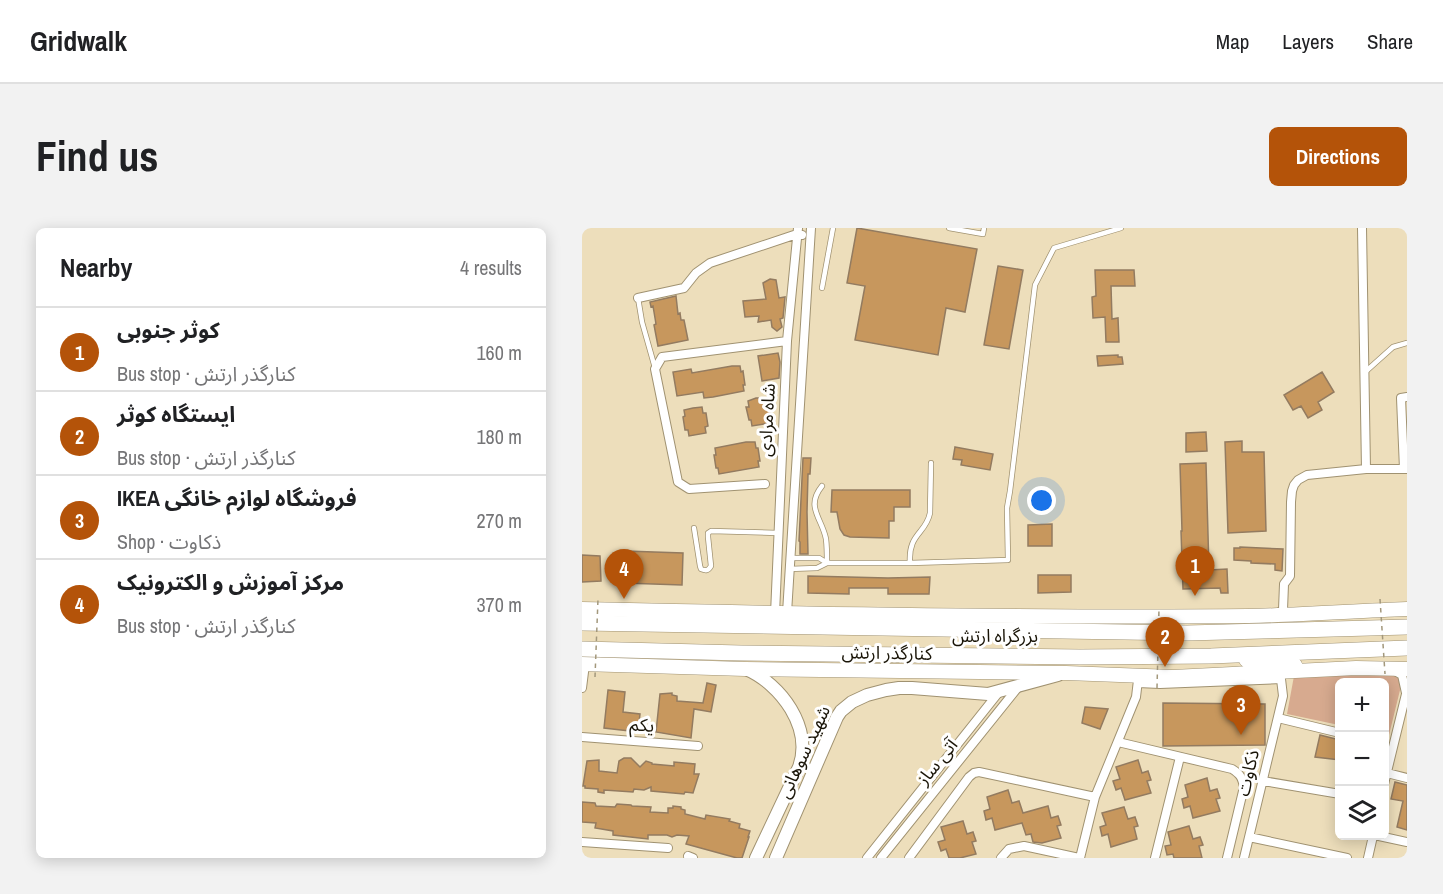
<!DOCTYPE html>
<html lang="en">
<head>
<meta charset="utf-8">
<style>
	:root { --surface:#fff; --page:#f2f2f2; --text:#202124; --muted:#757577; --line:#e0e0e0; --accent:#b45309 }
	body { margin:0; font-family:"Archivo Narrow","Noto Sans Arabic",sans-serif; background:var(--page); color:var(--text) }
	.controls { position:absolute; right:18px; bottom:18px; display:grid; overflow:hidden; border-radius:9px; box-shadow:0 3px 15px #0003 }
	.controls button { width:54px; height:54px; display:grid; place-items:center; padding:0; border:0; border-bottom:2px solid var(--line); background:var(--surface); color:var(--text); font:30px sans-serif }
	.you { position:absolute; left:460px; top:273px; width:21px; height:21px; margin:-15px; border:4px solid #fff; border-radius:50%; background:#1a73e8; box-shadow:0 0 0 9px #1a73e833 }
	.badge { display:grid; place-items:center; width:39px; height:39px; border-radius:50%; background:var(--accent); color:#fff; font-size:20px; font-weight:700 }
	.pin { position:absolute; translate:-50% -50px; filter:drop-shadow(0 2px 3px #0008) }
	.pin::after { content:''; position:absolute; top:32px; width:21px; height:18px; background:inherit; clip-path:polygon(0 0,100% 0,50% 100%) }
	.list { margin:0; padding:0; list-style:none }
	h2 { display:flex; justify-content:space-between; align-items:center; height:78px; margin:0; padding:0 24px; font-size:26px }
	h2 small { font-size:20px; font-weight:400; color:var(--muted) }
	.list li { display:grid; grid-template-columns:39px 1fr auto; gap:18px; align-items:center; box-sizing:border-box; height:84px; padding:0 24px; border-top:2px solid var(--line) }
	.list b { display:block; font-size:22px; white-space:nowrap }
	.list p { margin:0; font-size:20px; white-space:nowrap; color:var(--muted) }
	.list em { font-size:20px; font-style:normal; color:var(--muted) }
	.icon { flex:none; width:33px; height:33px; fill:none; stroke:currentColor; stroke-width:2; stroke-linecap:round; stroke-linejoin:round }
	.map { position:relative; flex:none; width:825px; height:630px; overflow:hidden; border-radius:9px }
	header { display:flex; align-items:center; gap:36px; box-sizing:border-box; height:84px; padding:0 30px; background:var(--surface); border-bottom:2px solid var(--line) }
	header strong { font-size:28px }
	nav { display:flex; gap:33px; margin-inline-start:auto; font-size:21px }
	.intro { display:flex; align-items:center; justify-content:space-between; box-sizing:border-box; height:144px; padding:0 36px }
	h1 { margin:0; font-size:42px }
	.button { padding:15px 27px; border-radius:9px; background:var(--accent); color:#fff; font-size:21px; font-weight:700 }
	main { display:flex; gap:36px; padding:0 36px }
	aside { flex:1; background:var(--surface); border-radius:9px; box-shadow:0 3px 15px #0003 }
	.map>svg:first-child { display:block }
</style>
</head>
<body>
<header>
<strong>Gridwalk</strong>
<nav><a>Map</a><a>Layers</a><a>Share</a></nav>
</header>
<div class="intro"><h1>Find us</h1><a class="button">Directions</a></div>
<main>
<aside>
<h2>Nearby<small>4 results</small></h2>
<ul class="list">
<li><span class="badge">1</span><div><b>کوثر جنوبی</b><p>Bus stop · کنارگذر ارتش</p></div><em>160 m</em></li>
<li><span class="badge">2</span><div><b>ایستگاه کوثر</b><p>Bus stop · کنارگذر ارتش</p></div><em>180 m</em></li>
<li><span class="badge">3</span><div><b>IKEA فروشگاه لوازم خانگی</b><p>Shop · ذکاوت</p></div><em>270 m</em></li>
<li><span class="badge">4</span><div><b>مرکز آموزش و الکترونیک</b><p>Bus stop · کنارگذر ارتش</p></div><em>370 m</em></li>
</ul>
</aside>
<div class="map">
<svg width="825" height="630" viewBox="0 0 825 630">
	<rect width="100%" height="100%" fill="#eddebb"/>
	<path fill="#d7aa8f" d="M807,444L816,448L820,454L807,507L803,506L802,454H758L757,497L705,486L712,448Z"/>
	<path fill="#c7975d" stroke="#937b60" stroke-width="1.5" d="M275,0L395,21L383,84L364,80L356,127L273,112L283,58L265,55Z
		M416,38L441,42L427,121L402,117Z
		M513,42H552L553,58H529L530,91L536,90L537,114H524L523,89L511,90L510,69L514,68Z
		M188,51L194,52L197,70L203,69L201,90L198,91L200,99L195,103L190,99L189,92L176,94L177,88L163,89L161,73L184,71L181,55Z
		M94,68L96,86L98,85L99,92H102L106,112L76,118L72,97L74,96L71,78L69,79L68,74Z
		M196,125L198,134L197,150L180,153L176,128Z
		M536,127V129H540L541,136L516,138L515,128Z
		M150,138H158L159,144L161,143L163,157H161L162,163L131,169L122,170L121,164L95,168L91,144L109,141L110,145Z
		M740,144L752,164L736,174L740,182L726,190L719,178L711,182L702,167Z
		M174,170H184V176L187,175L189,189H187L188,195L170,198L169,192H167L164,179H167L166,173Z
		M120,179L121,185H124L126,198L123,199L124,205L107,208L106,202H103L101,189L103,188L102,182L111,180Z
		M624,204L625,223L604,224V205Z
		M660,213V224H682L684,303L646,305L643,214Z
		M164,214H173L174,220H176L178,233H176L177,239L137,246L136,240H134L132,227H134L133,220Z
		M373,219L411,226L408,242L379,237L380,232L371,231Z
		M221,230H229L228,246H226L225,284L226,326H218V314L217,313Z
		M624,235L627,342L645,341L646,365H639L638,360L601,361L599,303H600L598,236Z
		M250,262H328V279H312V293H307V310L268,309L262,307L258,301L255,284H249Z
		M470,296V318H446V297Z
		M658,319L701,321L700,343L693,342V336L669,335V333L652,332V320H658Z
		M43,323L101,325L100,357L42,355Z
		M0,327L18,328L19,353L0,354Z
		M456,347H489V364L456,365Z
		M226,348L306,350L348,349L347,366H306V360H267V366L226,365Z
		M125,455L134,457L129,484L112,481L109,510L74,504L78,466L90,465V467L95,468V473L121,475Z
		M26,462L43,464L41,484L58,486L56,504L22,500Z
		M581,475L683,476V517L581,518Z
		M503,479L526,481L518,501L500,495Z
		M738,507L758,512V532L733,529Z
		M42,530H49L58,539L64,533L70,535V536L92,538V534L113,536L112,546H117L111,565L103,564L102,566L69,563V559L62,562L52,561L51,564L22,562V565L16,564V561L3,560V558H1L5,533L17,532V543L35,545L37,533Z
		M556,532L560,545L566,543L569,552L565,553L569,565L543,572L539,560L534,562L531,553L538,551L534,539Z
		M625,550L628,563L635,561L638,570L634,571L638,583L611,590L608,578L602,580L600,571L606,569L603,557Z
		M813,554L825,557V602L815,599L821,573L809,571Z
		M426,562L430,575L437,573L441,585L466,578L469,590L476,588L479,597L475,598L479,610L460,615L451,614L449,606L444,607L440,595L413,602L410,590L404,592L402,583L408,581L405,569Z
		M0,574L13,575L14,578L33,579L35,576L49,577L50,578L69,579L68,584L86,585V580H91V578L99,579V581L103,582V586L123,591L124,587L148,591L147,593L158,596L157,600L168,603L166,609H167L160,630H155L104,616L107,608L95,607L90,609L85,607H66V611L31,607V603L13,600L14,595L0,594Z
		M542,579L546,591L553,589L556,598L552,599L555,611L529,619L526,606L520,608L518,599L524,597L520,585Z
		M381,593L385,606L391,604L394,613L390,614L394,626L378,630H367L364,621L359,623L356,614L363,612L359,599Z
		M607,598L611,611L618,609L621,617L617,618L620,630H592L591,626L585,627L583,618L589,617L586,604Z"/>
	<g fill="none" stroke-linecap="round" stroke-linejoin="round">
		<defs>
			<path id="lane" d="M367,0L401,6L402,0
				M240,60L251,0
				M56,70L60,94L73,140
				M782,145L811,119L825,115
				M240,258C223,279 240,290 244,311C245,319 245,327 245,335
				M112,300L118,338L119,341C124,343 126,343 129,338L126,309V305L129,303L196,305
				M208,330H237L245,335
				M328,335C326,305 344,306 348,285L349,235
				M207,341L235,340L245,335H328L426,332L425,280L428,263L453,57L472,20L539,0"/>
			<path id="street" d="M780,0L784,241
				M56,70L102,60L114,45L128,35L215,6L220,7
				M822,241L819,170L825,169
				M183,256L107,261L96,254L73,141L80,129L205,113
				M205,385L229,0
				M193,386L205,113L216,0
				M695,386L701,382L702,356L708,348L709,274L710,263L712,257L716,252L725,247L784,241H825
				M813,443L820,447L824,465
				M556,455L578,456L699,451L701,468L662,630
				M0,460L3,436
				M696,490L758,505
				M0,509L116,518
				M536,514L650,541C658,546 660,549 662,559L645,630
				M805,545L825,550
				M681,553L758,566
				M802,556L825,462
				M797,608L825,614
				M667,609L765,630
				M0,614L86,620
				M106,628L111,630
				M285,630L417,464
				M299,630L437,458
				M327,630L387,549L392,545L397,544L513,569
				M419,630L427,621L442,618L497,630
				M498,630L513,569L554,469L556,452
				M573,630L598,529
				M786,630L791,608"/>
			<path id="secondary" d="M164,441C199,456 231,500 217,539L174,630
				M194,630L255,489L259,483L270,474L285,467L304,462L317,460H330L406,466L476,447"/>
			<path id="primary" d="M0,381C222,386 444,390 666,388C719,387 772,383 825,381
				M664,432L713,437
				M0,436L163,441L484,445L591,449L774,440L825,441"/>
			<path id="highway" d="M0,395L605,405L825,399
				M0,421L159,425L498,429L629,428L825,420"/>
		</defs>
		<use href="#lane" stroke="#a09271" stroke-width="6"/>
		<use href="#street" stroke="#a09271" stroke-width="10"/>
		<use href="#secondary" stroke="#a09271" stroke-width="14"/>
		<use href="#primary" stroke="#a09271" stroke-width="15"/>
		<use href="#highway" stroke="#a09271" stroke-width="16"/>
		<use href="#lane" stroke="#fff" stroke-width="4.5"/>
		<use href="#street" stroke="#fff" stroke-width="8"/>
		<use href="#secondary" stroke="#fff" stroke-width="12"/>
		<use href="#primary" stroke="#fff" stroke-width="14"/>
		<use href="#highway" stroke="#fff" stroke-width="15"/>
		<path stroke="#a3987c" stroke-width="1.5" stroke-dasharray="4.5 4.5" stroke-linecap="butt" d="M798,371L803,446
			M13,449L16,371
			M575,460L577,381"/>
	</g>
	<g text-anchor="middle" stroke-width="6" stroke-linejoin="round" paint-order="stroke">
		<g font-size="18" fill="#191407" stroke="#fff">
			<text transform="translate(185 192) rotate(-87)" y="6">شاه مرادی</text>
			<text x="413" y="414">بزرگراه ارتش</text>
			<text transform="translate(305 425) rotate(1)" y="6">کنارگذر ارتش</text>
			<text transform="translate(60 497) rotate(5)" y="6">یکم</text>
			<text transform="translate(222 524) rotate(-65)" y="6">شهید سوهانی</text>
			<text transform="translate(355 534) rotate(-51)" y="6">آتی ساز</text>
			<text transform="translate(666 545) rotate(-77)" y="6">ذکاوت</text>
		</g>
	</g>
</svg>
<div class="controls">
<button>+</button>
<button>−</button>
<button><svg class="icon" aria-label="layers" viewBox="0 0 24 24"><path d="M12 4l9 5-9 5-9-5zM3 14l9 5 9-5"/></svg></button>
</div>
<div class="you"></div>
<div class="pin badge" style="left:613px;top:368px">1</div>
<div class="pin badge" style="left:583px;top:439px">2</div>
<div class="pin badge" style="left:659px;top:507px">3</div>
<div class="pin badge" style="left:42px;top:371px">4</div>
</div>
</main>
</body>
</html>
